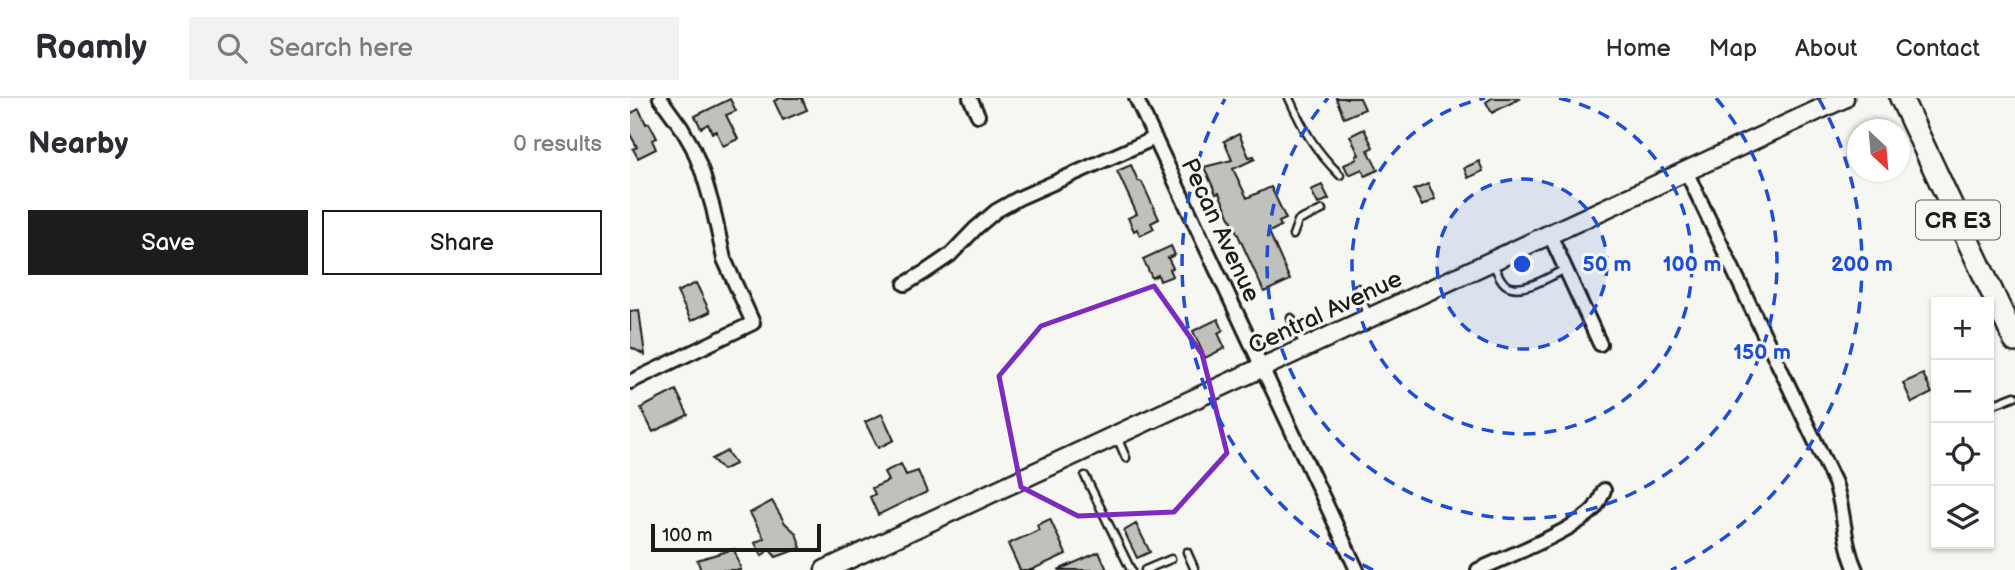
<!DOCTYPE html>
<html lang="en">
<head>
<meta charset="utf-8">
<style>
	:root { --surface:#fff; --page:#f2f2f3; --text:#2b2b33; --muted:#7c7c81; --line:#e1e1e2; --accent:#1c1c1c }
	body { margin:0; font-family:"Balsamiq Sans",sans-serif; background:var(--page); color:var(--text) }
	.controls { position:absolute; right:21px; bottom:21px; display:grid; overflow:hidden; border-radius:0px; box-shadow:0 2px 5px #0004 }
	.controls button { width:63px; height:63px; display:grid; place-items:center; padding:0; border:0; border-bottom:2px solid var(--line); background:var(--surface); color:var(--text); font:35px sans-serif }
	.compass { position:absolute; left:1217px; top:21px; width:63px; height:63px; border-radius:50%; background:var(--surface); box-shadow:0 2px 5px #0004; rotate:154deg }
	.scale { position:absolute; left:21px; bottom:18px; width:170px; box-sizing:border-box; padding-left:7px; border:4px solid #1c1c1c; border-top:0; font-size:19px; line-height:24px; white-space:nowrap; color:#1c1c1c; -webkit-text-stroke:5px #f6f6f2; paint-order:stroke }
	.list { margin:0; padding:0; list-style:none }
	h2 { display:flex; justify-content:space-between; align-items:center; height:91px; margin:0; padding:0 28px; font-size:30px }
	h2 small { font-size:23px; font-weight:400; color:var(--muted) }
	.actions { display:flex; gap:14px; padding:21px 28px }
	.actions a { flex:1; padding:16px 0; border:2px solid var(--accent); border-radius:0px; text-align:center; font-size:24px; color:var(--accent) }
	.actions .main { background:var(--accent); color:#fff }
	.icon { flex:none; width:38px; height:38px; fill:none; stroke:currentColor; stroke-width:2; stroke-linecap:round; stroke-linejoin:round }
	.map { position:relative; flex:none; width:1385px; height:472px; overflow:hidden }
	header { display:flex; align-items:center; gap:42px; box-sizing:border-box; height:98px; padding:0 35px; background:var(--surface); border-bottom:2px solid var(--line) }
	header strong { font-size:33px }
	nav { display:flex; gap:38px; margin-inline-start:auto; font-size:24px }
	.search { width:490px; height:63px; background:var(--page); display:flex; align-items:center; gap:18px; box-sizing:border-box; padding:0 24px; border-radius:0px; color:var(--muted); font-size:26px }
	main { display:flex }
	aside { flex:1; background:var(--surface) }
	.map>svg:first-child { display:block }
</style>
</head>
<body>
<header>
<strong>Roamly</strong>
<div class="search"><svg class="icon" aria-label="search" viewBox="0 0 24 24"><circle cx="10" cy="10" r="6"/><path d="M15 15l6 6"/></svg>Search here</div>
<nav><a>Home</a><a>Map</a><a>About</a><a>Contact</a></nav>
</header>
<main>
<aside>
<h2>Nearby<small>0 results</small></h2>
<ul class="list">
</ul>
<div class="actions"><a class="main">Save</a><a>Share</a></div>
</aside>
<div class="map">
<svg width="1385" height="472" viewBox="0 0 1385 472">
	<rect width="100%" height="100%" fill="#f6f6f2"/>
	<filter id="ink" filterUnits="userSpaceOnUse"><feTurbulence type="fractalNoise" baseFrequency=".0143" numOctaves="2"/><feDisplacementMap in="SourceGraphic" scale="14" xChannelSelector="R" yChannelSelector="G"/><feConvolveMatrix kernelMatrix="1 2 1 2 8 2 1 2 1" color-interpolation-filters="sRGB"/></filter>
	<g filter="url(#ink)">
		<path fill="#c0c0bd" stroke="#1c1c1c" stroke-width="2" d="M150,0H172L177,12L153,22L144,3Z
			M706,0H730L735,11L714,20Z
			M862,0H891L862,15L856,4Z
			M100,1L106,13L96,17L108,41L93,48L86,33L82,35L78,26L71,30L65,18Z
			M9,11L16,26L19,25L27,40L22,42L26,51L8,60L3,51L7,49L0,36V16Z
			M734,31L743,49L738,52L748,72L735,78L732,71L719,77L714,67L727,61L726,58L729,57L720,38Z
			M609,36L619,59L624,58L625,61L603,71L617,100L641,89L656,121L649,124L651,128L639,134L660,182L634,194L589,95L586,96L574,69L602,62L594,43Z
			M849,63L853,73L838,80L834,70Z
			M501,67L508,83L512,84L529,121L521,125L524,131L510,138L507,131L504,133L498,120L507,116L487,73Z
			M798,86L805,101L792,108L784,92Z
			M692,87L699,101L688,106L681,92Z
			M541,148L545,157L538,160L543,170L540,171L543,178L530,183L528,177L522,180L513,161Z
			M66,185L80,214L61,223L47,194Z
			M9,212L15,257L0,249V213Z
			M588,221L593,232L588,235L595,250L575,260L563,233Z
			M1293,276L1302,295L1282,305L1273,285Z
			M46,292L58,317L23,334L11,310Z
			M252,316L264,342L248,350L235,324Z
			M97,353L105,366L93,372L82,361Z
			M271,366L276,377L288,373L297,394L280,402V401L248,417L240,399L245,396L242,390L258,383L254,374Z
			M142,403L155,425L166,435L171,450L146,459L139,451L132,458L125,445L134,440L120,415Z
			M420,421L436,456L401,472H390L378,446L409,432L407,427Z
			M506,426L520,454L507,460L494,433Z
			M104,451L111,472H71L67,462Z
			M469,454L477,472H428Z"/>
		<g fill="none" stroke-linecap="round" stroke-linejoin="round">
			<defs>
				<path id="lane" d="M659,0C674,33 684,51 710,77
					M663,137L668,123L692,112
					M863,165C866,172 870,182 875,186C890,198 921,178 935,171
					M727,190L739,219
					M661,220L674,247
					M1359,308L1385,298
					M487,339L496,360
					M455,378L501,472
					M557,454L565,472
					M515,472L541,461"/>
				<path id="street" d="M340,0L348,17
					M506,0L727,472
					M1056,73L1205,385C1215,414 1213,444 1226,472
					M920,137L970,246
					M275,186L295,174L320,157L346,130L366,113L389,100L525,40
					M0,284L123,225L94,161L83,110L73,76L63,50L51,29L30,0
					M848,472C876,459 944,433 964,411C969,405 971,399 974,392"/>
				<path id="secondary" d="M195,472L1214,0"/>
				<path id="primary" d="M1271,0L1385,243"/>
			</defs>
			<use href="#lane" stroke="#1c1c1c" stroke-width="11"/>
			<use href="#street" stroke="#1c1c1c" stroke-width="18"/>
			<use href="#secondary" stroke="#1c1c1c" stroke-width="23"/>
			<use href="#primary" stroke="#1c1c1c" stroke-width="26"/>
			<use href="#lane" stroke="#f6f6f2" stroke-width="6"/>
			<use href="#street" stroke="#f6f6f2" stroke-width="12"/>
			<use href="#secondary" stroke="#f6f6f2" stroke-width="18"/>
			<use href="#primary" stroke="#f6f6f2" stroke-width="21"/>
		</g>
	</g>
	<path fill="none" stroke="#7b2cbf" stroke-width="5" stroke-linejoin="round" d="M524,188L572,256L597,355L544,414L448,418L391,389L369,278L411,228Z"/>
	<circle cx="892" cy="166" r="85" fill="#1d4ed8" fill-opacity=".12"/>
	<g fill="none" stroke="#1d4ed8" stroke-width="3.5" stroke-dasharray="12 9">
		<circle cx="892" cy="166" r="85"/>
		<path d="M929 0A170 170 0 1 1 855 0"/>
		<path d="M1086 0A255 255 0 1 1 698 0"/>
		<path d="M743 472A340 340 0 0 1 595 1M1189 1A340 340 0 0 1 1041 472"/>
	</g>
	<g text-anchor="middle" stroke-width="6" stroke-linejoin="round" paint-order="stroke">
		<rect fill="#f6f6f2" stroke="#5d5d5c" stroke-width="2" x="1286" y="102.5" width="84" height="39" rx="5"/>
		<g font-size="23" font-weight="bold" fill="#1c1c1c">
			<text x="1328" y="130">CR E3</text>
		</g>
		<g font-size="24" fill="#1c1c1c" stroke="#f6f6f2">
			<text transform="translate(591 132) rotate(65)" y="8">Pecan Avenue</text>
			<text transform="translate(695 214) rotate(-25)" y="8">Central Avenue</text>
		</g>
	</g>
	<circle cx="892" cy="166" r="10" fill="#1d4ed8" stroke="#f6f6f2" stroke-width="3.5"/>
	<g font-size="21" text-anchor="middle" font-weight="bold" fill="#1d4ed8" stroke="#f6f6f2" stroke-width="6" stroke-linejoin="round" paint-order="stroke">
		<text x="977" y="173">50 m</text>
		<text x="1062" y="173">100 m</text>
		<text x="1232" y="173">200 m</text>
		<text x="1132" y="261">150 m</text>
	</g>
</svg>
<div class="controls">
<button>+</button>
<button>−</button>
<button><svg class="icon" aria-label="locate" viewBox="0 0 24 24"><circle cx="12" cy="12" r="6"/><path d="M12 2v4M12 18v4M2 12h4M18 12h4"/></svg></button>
<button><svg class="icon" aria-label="layers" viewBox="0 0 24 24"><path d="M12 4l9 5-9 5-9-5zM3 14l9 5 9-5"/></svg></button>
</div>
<svg class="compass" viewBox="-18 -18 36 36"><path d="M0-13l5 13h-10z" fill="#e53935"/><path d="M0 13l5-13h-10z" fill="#7c7c81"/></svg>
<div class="scale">100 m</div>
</div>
</main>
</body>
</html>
